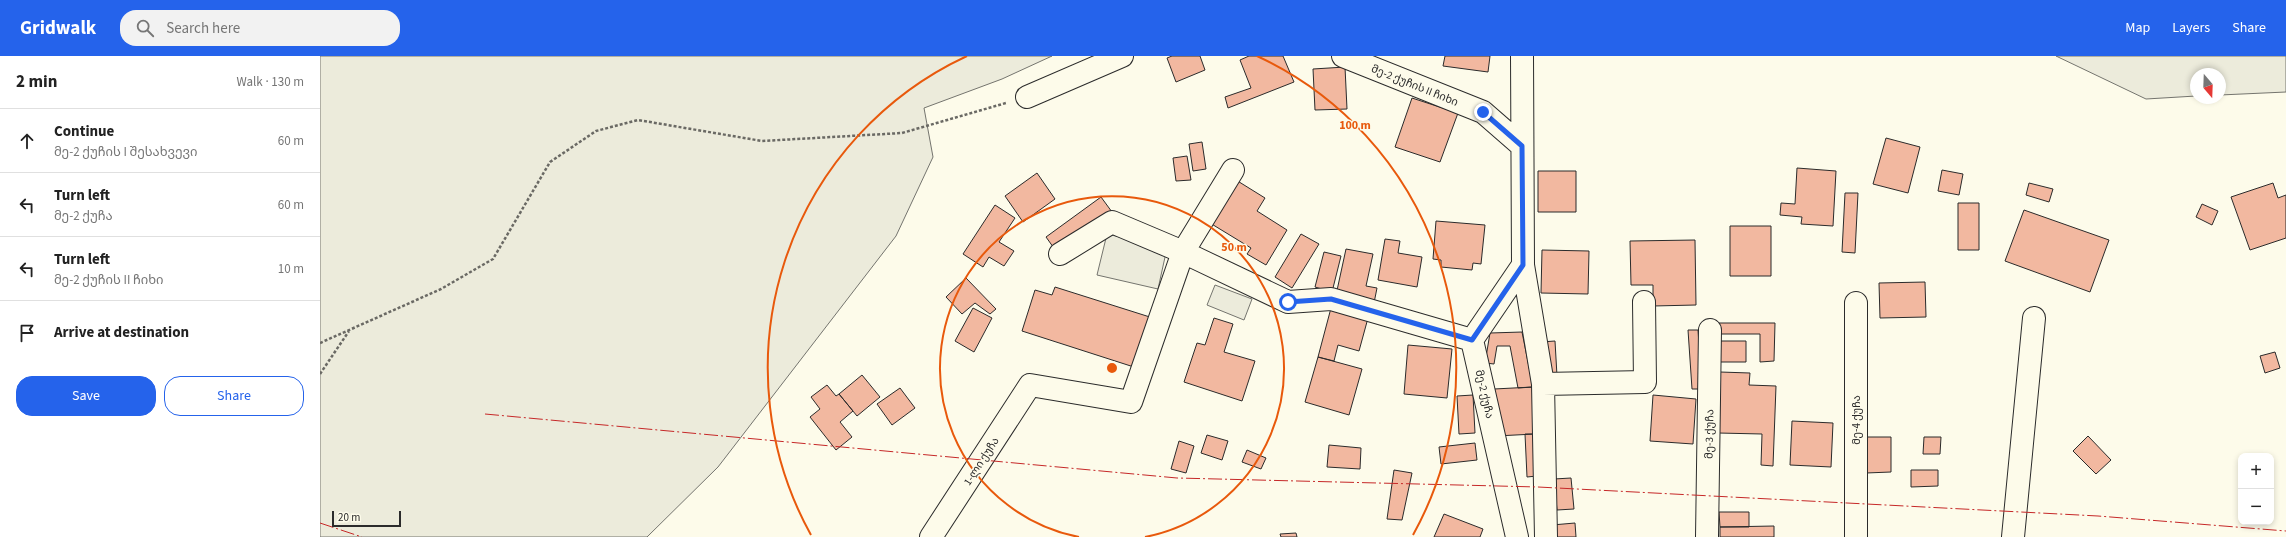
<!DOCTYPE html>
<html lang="en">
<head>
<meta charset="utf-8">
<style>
	:root { --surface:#fff; --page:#f2f2f2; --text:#222; --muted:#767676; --line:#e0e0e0; --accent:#2563eb }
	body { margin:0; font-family:"Source Sans 3","Noto Sans Georgian",sans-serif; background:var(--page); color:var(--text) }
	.controls { position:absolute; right:12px; bottom:12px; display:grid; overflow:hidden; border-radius:8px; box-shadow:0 2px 6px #0003 }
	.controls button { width:36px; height:36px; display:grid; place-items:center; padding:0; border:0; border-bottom:1px solid var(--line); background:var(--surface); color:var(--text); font:20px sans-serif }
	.compass { position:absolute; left:1870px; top:12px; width:36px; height:36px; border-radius:50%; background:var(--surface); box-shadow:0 2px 6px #0003; rotate:161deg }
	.scale { position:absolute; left:12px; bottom:10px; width:69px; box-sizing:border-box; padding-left:4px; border:2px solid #2b2b2b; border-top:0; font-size:11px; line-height:14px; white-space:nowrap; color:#2b2b2b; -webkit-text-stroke:3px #fdfbea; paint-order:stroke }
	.stop { position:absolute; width:12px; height:12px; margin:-9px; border:3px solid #2563eb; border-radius:50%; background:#fff }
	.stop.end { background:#2563eb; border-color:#fff; box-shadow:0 1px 4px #0008 }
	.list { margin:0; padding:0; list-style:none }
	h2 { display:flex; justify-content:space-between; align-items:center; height:52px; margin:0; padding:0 16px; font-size:17px }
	h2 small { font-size:13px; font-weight:400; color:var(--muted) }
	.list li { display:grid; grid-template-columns:26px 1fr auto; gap:12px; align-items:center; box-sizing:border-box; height:64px; padding:0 16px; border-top:1px solid var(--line) }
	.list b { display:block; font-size:15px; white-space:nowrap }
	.list p { margin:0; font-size:13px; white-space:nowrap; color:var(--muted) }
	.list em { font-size:13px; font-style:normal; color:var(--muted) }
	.actions { display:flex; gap:8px; padding:12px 16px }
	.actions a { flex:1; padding:9px 0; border:1px solid var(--accent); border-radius:16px; text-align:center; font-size:14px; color:var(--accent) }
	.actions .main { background:var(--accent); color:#fff }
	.icon { flex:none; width:22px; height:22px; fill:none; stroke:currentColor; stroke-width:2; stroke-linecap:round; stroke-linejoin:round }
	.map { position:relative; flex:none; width:1966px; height:481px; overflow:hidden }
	header { display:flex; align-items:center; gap:24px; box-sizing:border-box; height:56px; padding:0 20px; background:var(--accent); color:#fff }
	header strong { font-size:19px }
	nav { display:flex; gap:22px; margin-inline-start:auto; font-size:14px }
	.search { width:280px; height:36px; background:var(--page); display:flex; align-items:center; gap:10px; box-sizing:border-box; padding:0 14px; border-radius:16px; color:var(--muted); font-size:15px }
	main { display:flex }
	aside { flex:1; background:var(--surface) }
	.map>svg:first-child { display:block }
</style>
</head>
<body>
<header>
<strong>Gridwalk</strong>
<div class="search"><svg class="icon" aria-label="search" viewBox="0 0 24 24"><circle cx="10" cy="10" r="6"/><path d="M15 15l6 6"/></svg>Search here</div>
<nav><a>Map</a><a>Layers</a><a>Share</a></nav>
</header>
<main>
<aside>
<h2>2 min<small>Walk · 130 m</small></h2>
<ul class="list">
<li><svg class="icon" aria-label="ahead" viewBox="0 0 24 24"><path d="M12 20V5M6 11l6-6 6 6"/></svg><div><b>Continue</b><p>მე-2 ქუჩის I შესახვევი</p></div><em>60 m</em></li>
<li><svg class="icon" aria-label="left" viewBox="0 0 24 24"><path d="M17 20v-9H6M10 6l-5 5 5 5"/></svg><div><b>Turn left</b><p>მე-2 ქუჩა</p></div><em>60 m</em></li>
<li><svg class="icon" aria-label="left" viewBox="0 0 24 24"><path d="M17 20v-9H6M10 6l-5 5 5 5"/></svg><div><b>Turn left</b><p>მე-2 ქუჩის II ჩიხი</p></div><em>10 m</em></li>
<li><svg class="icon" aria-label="arrive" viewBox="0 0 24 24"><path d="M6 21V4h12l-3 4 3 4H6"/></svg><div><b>Arrive at destination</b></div></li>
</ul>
<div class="actions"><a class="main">Save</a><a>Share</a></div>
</aside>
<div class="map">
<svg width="1966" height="481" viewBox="0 0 1966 481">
	<rect width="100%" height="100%" fill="#fdfbea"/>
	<path fill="#ecebdb" stroke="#74746e" d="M0,0H732L682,23L604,52L613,101L576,180L398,411L327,481H0Z
		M1736,0H1966V36L1900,39V18H1876V40L1826,43Z
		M787,178L847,192L838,233L777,219Z
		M895,229L932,243L924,264L887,249Z"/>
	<path fill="#f2b8a0" stroke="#2b2b2b" d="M852,0H880L885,14L856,26L847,2Z
		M929,0H963L974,26L908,52L905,41L931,32L920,4Z
		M1125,0H1170L1168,16L1123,10Z
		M1025,11L1027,53L995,54L993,13Z
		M1092,42L1138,57L1120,106L1075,91Z
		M1566,82L1600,91L1588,137L1553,128Z
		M882,86L886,113L873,115L869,88Z
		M867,100L871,124L856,125L853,102Z
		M1477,112L1516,115L1513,170L1481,168L1482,161L1460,159L1461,147L1475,148Z
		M1622,114L1643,118L1639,139L1618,135Z
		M1218,115H1256V156H1218Z
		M717,117L735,143L703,166L685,140Z
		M916,124L945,142L937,155L967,174L946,209L927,198L931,192L890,167Z
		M1709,127L1733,133L1729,146L1706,139Z
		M1953,127L1958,142L1966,139V182L1930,194L1911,141Z
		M1525,137H1538L1535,197L1522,196Z
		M781,141L792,156L736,195L726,181Z
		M1638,147H1659V194H1638Z
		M1882,148L1898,155L1892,169L1876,161Z
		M675,149L695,162L679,186L694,195L684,210L669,201L663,211L643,198Z
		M1704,154L1789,184L1770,236L1685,205Z
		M1116,165L1165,169L1161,208L1153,207L1152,214L1121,211V204L1113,203Z
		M1410,170H1451V220H1410Z
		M981,178L999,188L972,232L955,221Z
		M1065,183L1080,185L1078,197L1102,201L1097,231L1058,224Z
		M1375,184L1376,249L1333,250V229H1311L1310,185Z
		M1026,193L1053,198L1046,230L1057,232L1054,247L1016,239Z
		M1222,194L1269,195L1268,238L1221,237Z
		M1004,196L1021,200L1012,236L995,231Z
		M646,222L676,253L670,258L655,247L642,258L626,241Z
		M1605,226L1606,261L1560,262L1559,227Z
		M735,231L833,262L817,312L702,275L715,234L732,239Z
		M653,252L672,262L654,296L635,285Z
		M1011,252L1048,262L1039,295L1018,289L1014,305L998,301Z
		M894,262L913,268L904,296L935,305L922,345L864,326L877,287L885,289Z
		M1397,267H1455L1454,305L1440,306V278H1397Z
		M1368,274H1378L1382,333H1372Z
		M1202,276L1213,331L1198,332L1190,290H1177L1174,308L1165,307L1170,277Z
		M1235,285L1237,320L1223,321L1221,286Z
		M1396,285H1426V306H1396Z
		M1088,289L1132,293L1127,342L1084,338Z
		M1955,296L1960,312L1945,317L1940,300Z
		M998,301L1042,313L1029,359L985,346Z
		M1400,316L1430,317L1429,329L1456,330L1453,410L1441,409L1442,378L1398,377Z
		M542,319L560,341L537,360L519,338Z
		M507,329L516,340L519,338L533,355L520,366L532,381L516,394L490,361L500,353L491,341Z
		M1213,331L1215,378L1176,380L1174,333Z
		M580,332L595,352L572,369L557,348Z
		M1153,339L1155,377L1139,378L1137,340Z
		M1333,339L1376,343L1373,388L1330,385Z
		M1472,365L1513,367L1511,411L1470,409Z
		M1205,378H1215L1217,420L1207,421Z
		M887,379L908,385L902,404L881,397Z
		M1768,380L1791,404L1776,418L1753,395Z
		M1546,381H1571V416L1546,417Z
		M1604,381H1621L1620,398H1603Z
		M859,385L874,390L866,417L851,413Z
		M1155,387L1157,404L1121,408L1119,391Z
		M1009,389L1041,392L1040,413L1007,411Z
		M927,394L946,402L941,413L922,406Z
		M1074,414L1092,417L1082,464L1067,463Z
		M1591,414H1618V430L1591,431Z
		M1251,422L1254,453L1237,454L1234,423Z
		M1399,456H1429V471H1400Z
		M1124,458L1163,473L1160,481H1114Z
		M1255,467L1256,481H1233L1232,469Z
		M1454,470V481H1400V471Z
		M976,477L977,481H961L960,478Z"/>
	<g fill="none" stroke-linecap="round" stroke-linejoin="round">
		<defs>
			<path id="minor" d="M1023,0L1163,56L1202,90
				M1202,0L1203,209L1223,328L1226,481
				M707,41L802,0
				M740,198L792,166L863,196L968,246L1011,243L1152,284
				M1536,247V481
				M1223,328L1325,326L1324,246
				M611,481L710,329L811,346L863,196L913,114
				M1197,481L1152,284L1203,209
				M1387,481L1390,274
				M1693,481L1714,262"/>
		</defs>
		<use href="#minor" stroke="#2b2b2b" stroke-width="24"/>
		<path stroke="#6a6964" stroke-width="2.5" stroke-dasharray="3 2" stroke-linecap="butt" d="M0,287L121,233L173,203L230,106L276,75L318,64L442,85L582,77L686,47
			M0,318L29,275"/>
		<use href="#minor" stroke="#fdfbea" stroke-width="22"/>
		<path stroke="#c62828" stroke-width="1" stroke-dasharray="14 3 2 3" stroke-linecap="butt" d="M165,358L857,422L1218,431L1778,460L1966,475
			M0,467L42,481"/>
	</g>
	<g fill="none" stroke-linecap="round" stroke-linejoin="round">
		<path stroke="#2563eb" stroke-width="5" d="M968,246L1011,243L1152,284L1203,209L1202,90L1163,56"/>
	</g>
	<g fill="none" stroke="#e8590c" stroke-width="2">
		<path d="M759 481A172 172 0 1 1 825 481"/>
		<path d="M491 479A344 344 0 0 1 647 0M937 0A344 344 0 0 1 1093 479"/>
	</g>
	<g text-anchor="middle" stroke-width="3" stroke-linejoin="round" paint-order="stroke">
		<g font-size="11" fill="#2b2b2b" stroke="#fdfbea">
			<text transform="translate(1095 29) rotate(22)" y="4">მე-2 ქუჩის II ჩიხი</text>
			<text transform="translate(1165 338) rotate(77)" y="4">მე-2 ქუჩა</text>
			<text transform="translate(1536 364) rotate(-90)" y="4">მე-4 ქუჩა</text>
			<text transform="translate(1389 378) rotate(-89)" y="4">მე-3 ქუჩა</text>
			<text transform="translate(661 405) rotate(-57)" y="4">1-ლი ქუჩა</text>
		</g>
	</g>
	<circle cx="792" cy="312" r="6" fill="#e8590c" stroke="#fdfbea" stroke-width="2"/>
	<g font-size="12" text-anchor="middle" font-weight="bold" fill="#e8590c" stroke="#fdfbea" stroke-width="3" stroke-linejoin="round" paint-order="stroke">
		<text x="1035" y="73">100 m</text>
		<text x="914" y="195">50 m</text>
	</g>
</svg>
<div class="controls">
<button>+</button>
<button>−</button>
</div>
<svg class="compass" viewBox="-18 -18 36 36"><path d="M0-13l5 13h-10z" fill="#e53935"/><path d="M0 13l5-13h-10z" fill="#767676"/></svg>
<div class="scale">20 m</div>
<div class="stop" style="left:968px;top:246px"></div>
<div class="stop end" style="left:1163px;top:56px"></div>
</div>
</main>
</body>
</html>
